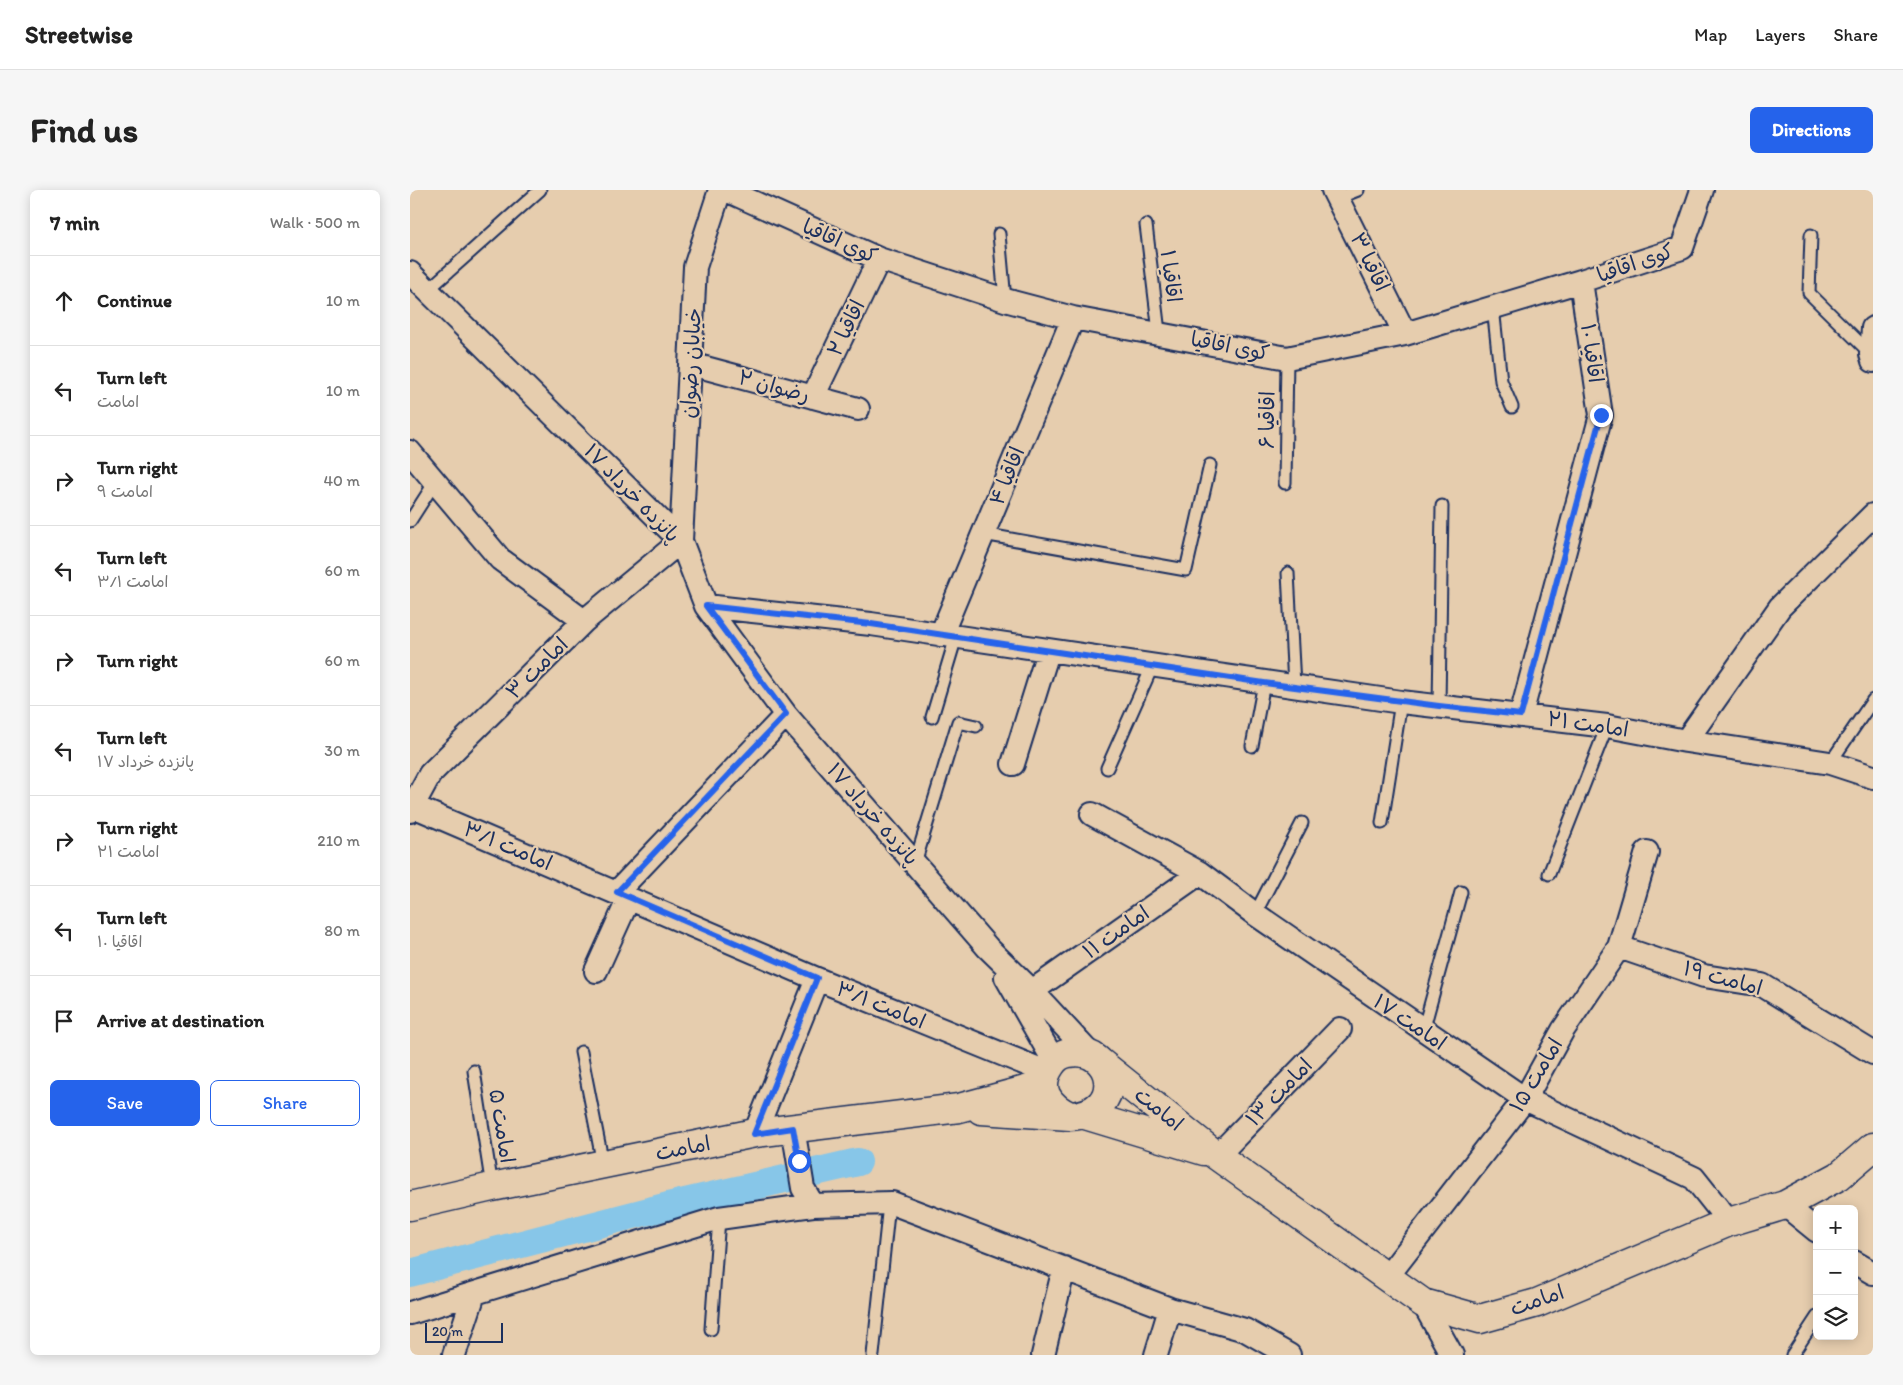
<!DOCTYPE html>
<html lang="en">
<head>
<meta charset="utf-8">
<style>
	:root { --surface:#fff; --page:#f6f6f6; --text:#222; --muted:#767676; --line:#e0e0e0; --accent:#2563eb }
	body { margin:0; font-family:Itim,"Playpen Sans Arabic",sans-serif; background:var(--page); color:var(--text) }
	.controls { position:absolute; right:15px; bottom:15px; display:grid; overflow:hidden; border-radius:8px; box-shadow:0 2px 12px #0003 }
	.controls button { width:45px; height:45px; display:grid; place-items:center; padding:0; border:0; border-bottom:1px solid var(--line); background:var(--surface); color:var(--text); font:25px sans-serif }
	.scale { position:absolute; left:15px; bottom:12px; width:78px; box-sizing:border-box; padding-left:5px; border:2px solid #1b2f5e; border-top:0; font-size:14px; line-height:18px; white-space:nowrap; color:#1b2f5e; -webkit-text-stroke:4px #e6cdae; paint-order:stroke }
	.stop { position:absolute; width:15px; height:15px; margin:-11px; border:4px solid #2563eb; border-radius:50%; background:#fff }
	.stop.end { background:#2563eb; border-color:#fff; box-shadow:0 1px 5px #0008 }
	.list { margin:0; padding:0; list-style:none }
	h2 { display:flex; justify-content:space-between; align-items:center; height:65px; margin:0; padding:0 20px; font-size:21px }
	h2 small { font-size:16px; font-weight:400; color:var(--muted) }
	.list li { display:grid; grid-template-columns:32px 1fr auto; gap:15px; align-items:center; box-sizing:border-box; height:90px; padding:0 20px; border-top:1px solid var(--line) }
	.list b { display:block; font-size:19px; white-space:nowrap }
	.list p { margin:0; font-size:16px; white-space:nowrap; color:var(--muted) }
	.list em { font-size:16px; font-style:normal; color:var(--muted) }
	.actions { display:flex; gap:10px; padding:15px 20px }
	.actions a { flex:1; padding:11px 0; border:1px solid var(--accent); border-radius:8px; text-align:center; font-size:18px; color:var(--accent) }
	.actions .main { background:var(--accent); color:#fff }
	.icon { flex:none; width:28px; height:28px; fill:none; stroke:currentColor; stroke-width:2; stroke-linecap:round; stroke-linejoin:round }
	.map { position:relative; flex:none; width:1463px; height:1165px; overflow:hidden; border-radius:8px }
	header { display:flex; align-items:center; gap:30px; box-sizing:border-box; height:70px; padding:0 25px; background:var(--surface); border-bottom:1px solid var(--line) }
	header strong { font-size:24px }
	nav { display:flex; gap:28px; margin-inline-start:auto; font-size:18px }
	.intro { display:flex; align-items:center; justify-content:space-between; box-sizing:border-box; height:120px; padding:0 30px }
	h1 { margin:0; font-size:35px }
	.button { padding:12px 22px; border-radius:8px; background:var(--accent); color:#fff; font-size:18px; font-weight:700 }
	main { display:flex; gap:30px; padding:0 30px }
	aside { flex:1; background:var(--surface); border-radius:8px; box-shadow:0 2px 12px #0003 }
	.map>svg:first-child { display:block }
</style>
</head>
<body>
<header>
<strong>Streetwise</strong>
<nav><a>Map</a><a>Layers</a><a>Share</a></nav>
</header>
<div class="intro"><h1>Find us</h1><a class="button">Directions</a></div>
<main>
<aside>
<h2>7 min<small>Walk · 500 m</small></h2>
<ul class="list">
<li><svg class="icon" aria-label="ahead" viewBox="0 0 24 24"><path d="M12 20V5M6 11l6-6 6 6"/></svg><div><b>Continue</b></div><em>10 m</em></li>
<li><svg class="icon" aria-label="left" viewBox="0 0 24 24"><path d="M17 20v-9H6M10 6l-5 5 5 5"/></svg><div><b>Turn left</b><p>امامت</p></div><em>10 m</em></li>
<li><svg class="icon" aria-label="right" viewBox="0 0 24 24"><path d="M7 20v-9h11M14 6l5 5-5 5"/></svg><div><b>Turn right</b><p>امامت ۹</p></div><em>40 m</em></li>
<li><svg class="icon" aria-label="left" viewBox="0 0 24 24"><path d="M17 20v-9H6M10 6l-5 5 5 5"/></svg><div><b>Turn left</b><p>امامت ۳/۱</p></div><em>60 m</em></li>
<li><svg class="icon" aria-label="right" viewBox="0 0 24 24"><path d="M7 20v-9h11M14 6l5 5-5 5"/></svg><div><b>Turn right</b></div><em>60 m</em></li>
<li><svg class="icon" aria-label="left" viewBox="0 0 24 24"><path d="M17 20v-9H6M10 6l-5 5 5 5"/></svg><div><b>Turn left</b><p>پانزده خرداد ۱۷</p></div><em>30 m</em></li>
<li><svg class="icon" aria-label="right" viewBox="0 0 24 24"><path d="M7 20v-9h11M14 6l5 5-5 5"/></svg><div><b>Turn right</b><p>امامت ۲۱</p></div><em>210 m</em></li>
<li><svg class="icon" aria-label="left" viewBox="0 0 24 24"><path d="M17 20v-9H6M10 6l-5 5 5 5"/></svg><div><b>Turn left</b><p>اقاقیا ۱۰</p></div><em>80 m</em></li>
<li><svg class="icon" aria-label="arrive" viewBox="0 0 24 24"><path d="M6 21V4h12l-3 4 3 4H6"/></svg><div><b>Arrive at destination</b></div></li>
</ul>
<div class="actions"><a class="main">Save</a><a>Share</a></div>
</aside>
<div class="map">
<svg width="1463" height="1165" viewBox="0 0 1463 1165">
	<rect width="100%" height="100%" fill="#e6cdae"/>
	<filter id="ink" filterUnits="userSpaceOnUse"><feTurbulence type="fractalNoise" baseFrequency=".02" numOctaves="2"/><feDisplacementMap in="SourceGraphic" scale="10" xChannelSelector="R" yChannelSelector="G"/><feConvolveMatrix kernelMatrix="1 2 1 2 8 2 1 2 1" color-interpolation-filters="sRGB"/></filter>
	<g filter="url(#ink)">
		<g fill="none" stroke-linecap="round" stroke-linejoin="round">
			<path stroke="#87c6e8" stroke-width="28" d="M0,1083L258,1016L448,972"/>
			<defs>
				<path id="lane" d="M928,8L948,0
					M736,35L749,142
					M589,44L595,110
					M1401,45L1399,103L1460,163
					M18,100L130,0
					M1083,117L1091,191L1102,217
					M875,293L877,168
					M0,331L25,292
					M573,344L776,380L800,275
					M878,383L884,495
					M1029,516L1032,316
					M522,527L546,447
					M842,556L854,493
					M1420,573L1463,510
					M697,578L742,477
					M972,633L991,512
					M505,673L548,532L566,536
					M1139,684L1197,536
					M845,724L892,633
					M1013,841L1051,702
					M171,862L193,974
					M64,881L82,997
					M301,1139L309,1028
					M463,1165L479,1014
					M1382,1165L1407,1127"/>
				<path id="street" d="M316,0L469,69L595,110L663,128L877,168L995,144L1171,91L1272,58L1292,0
					M923,0L995,144
					M0,83L271,351L296,416L376,525L578,758L622,801L681,865
					M1463,138L1461,164L1463,171
					M281,174L448,219
					M403,207L469,69
					M0,262L90,369L174,431
					M296,416L461,434L991,512L1197,536L1276,551L1420,573L1463,587
					M531,445L663,128
					M1111,525L1191,225L1171,91
					M1276,551L1370,417L1463,325
					M603,574L638,462
					M3,616L407,789L636,882
					M0,621L20,584L174,431L271,351L285,77L310,0
					M682,624L790,683L845,724L1115,909L1284,988L1319,1032
					M207,702L376,525
					M1209,757L1294,786L1352,795L1463,863
					M186,781L219,708
					M596,787L644,871
					M622,801L790,683
					M383,938L393,998L403,1015
					M345,943L407,789
					M807,966L930,839
					M1375,1015L1407,1041
					M1444,1072L1463,1083
					M977,1087L1115,909L1153,840L1209,757L1237,662
					M1013,1113L1042,1165
					M0,1123L309,1028L403,1015L482,1013L760,1119L835,1140L879,1165
					M44,1165L64,1104
					M633,1165L654,1078
					M746,1165L760,1119"/>
				<path id="secondary" d="M691,873L807,966L1013,1113L1070,1129L1127,1113L1319,1032L1375,1015L1429,986L1463,957
					M571,920L660,926C717,924 705,855 659,863C652,864 645,869 641,875C625,898 638,916 660,926
					M675,925L794,961
					M0,1016L82,997L345,943L549,918L634,895"/>
			</defs>
			<use href="#lane" stroke="#1b2f5e" stroke-width="15"/>
			<use href="#street" stroke="#1b2f5e" stroke-width="26"/>
			<use href="#secondary" stroke="#1b2f5e" stroke-width="31"/>
			<use href="#lane" stroke="#e6cdae" stroke-width="11"/>
			<use href="#street" stroke="#e6cdae" stroke-width="22"/>
			<use href="#secondary" stroke="#e6cdae" stroke-width="28"/>
		</g>
	</g>
	<g fill="none" stroke-linecap="round" stroke-linejoin="round" filter="url(#ink)">
		<path stroke="#2563eb" stroke-width="6" d="M389,971L383,938L344,944L407,788L207,702L376,524L296,416L461,434L854,493L1029,516L1111,525L1191,225"/>
	</g>
	<g text-anchor="middle" stroke-width="4.5" stroke-linejoin="round" paint-order="stroke">
		<g font-size="21" fill="#1b2f5e" stroke="#e6cdae">
			<text transform="translate(430 51) rotate(24)" y="7">کوی اقاقیا</text>
			<text transform="translate(960 72) rotate(64)" y="7">اقاقیا ۳</text>
			<text transform="translate(1225 73) rotate(-19)" y="7">کوی اقاقیا</text>
			<text transform="translate(761 86) rotate(83)" y="7">اقاقیا ۱</text>
			<text transform="translate(436 138) rotate(-64)" y="7">اقاقیا ۲</text>
			<text transform="translate(820 156) rotate(11)" y="7">کوی اقاقیا</text>
			<text transform="translate(1182 163) rotate(82)" y="7">اقاقیا ۱۰</text>
			<text transform="translate(281 173) rotate(-87)" y="7">خیابان رضوان</text>
			<text transform="translate(364 196) rotate(15)" y="7">رضوان ۲</text>
			<text transform="translate(857 230) rotate(-89)" y="7">اقاقیا ۶</text>
			<text transform="translate(597 286) rotate(-68)" y="7">اقاقیا ۴</text>
			<text transform="translate(222 303) rotate(46)" y="7">پانزده خرداد ۱۷</text>
			<text transform="translate(127 478) rotate(-45)" y="7">امامت ۳</text>
			<text transform="translate(1178 534) rotate(8)" y="7">امامت ۲۱</text>
			<text transform="translate(463 624) rotate(49)" y="7">پانزده خرداد ۱۷</text>
			<text transform="translate(98 656) rotate(23)" y="7">امامت ۳/۱</text>
			<text transform="translate(706 742) rotate(-35)" y="7">امامت ۱۱</text>
			<text transform="translate(1313 788) rotate(15)" y="7">امامت ۱۹</text>
			<text transform="translate(471 815) rotate(22)" y="7">امامت ۳/۱</text>
			<text transform="translate(1000 832) rotate(34)" y="7">امامت ۱۷</text>
			<text transform="translate(1126 885) rotate(-59)" y="7">امامت ۱۵</text>
			<text transform="translate(869 902) rotate(-46)" y="7">امامت ۱۳</text>
			<text transform="translate(749 919) rotate(39)" y="7">امامت</text>
			<text transform="translate(92 936) rotate(81)" y="7">امامت ۵</text>
			<text transform="translate(273 958) rotate(-11)" y="7">امامت</text>
			<text transform="translate(1127 1110) rotate(-19)" y="7">امامت</text>
		</g>
	</g>
</svg>
<div class="controls">
<button>+</button>
<button>−</button>
<button><svg class="icon" aria-label="layers" viewBox="0 0 24 24"><path d="M12 4l9 5-9 5-9-5zM3 14l9 5 9-5"/></svg></button>
</div>
<div class="scale">20 m</div>
<div class="stop" style="left:389px;top:971px"></div>
<div class="stop end" style="left:1191px;top:225px"></div>
</div>
</main>
</body>
</html>
